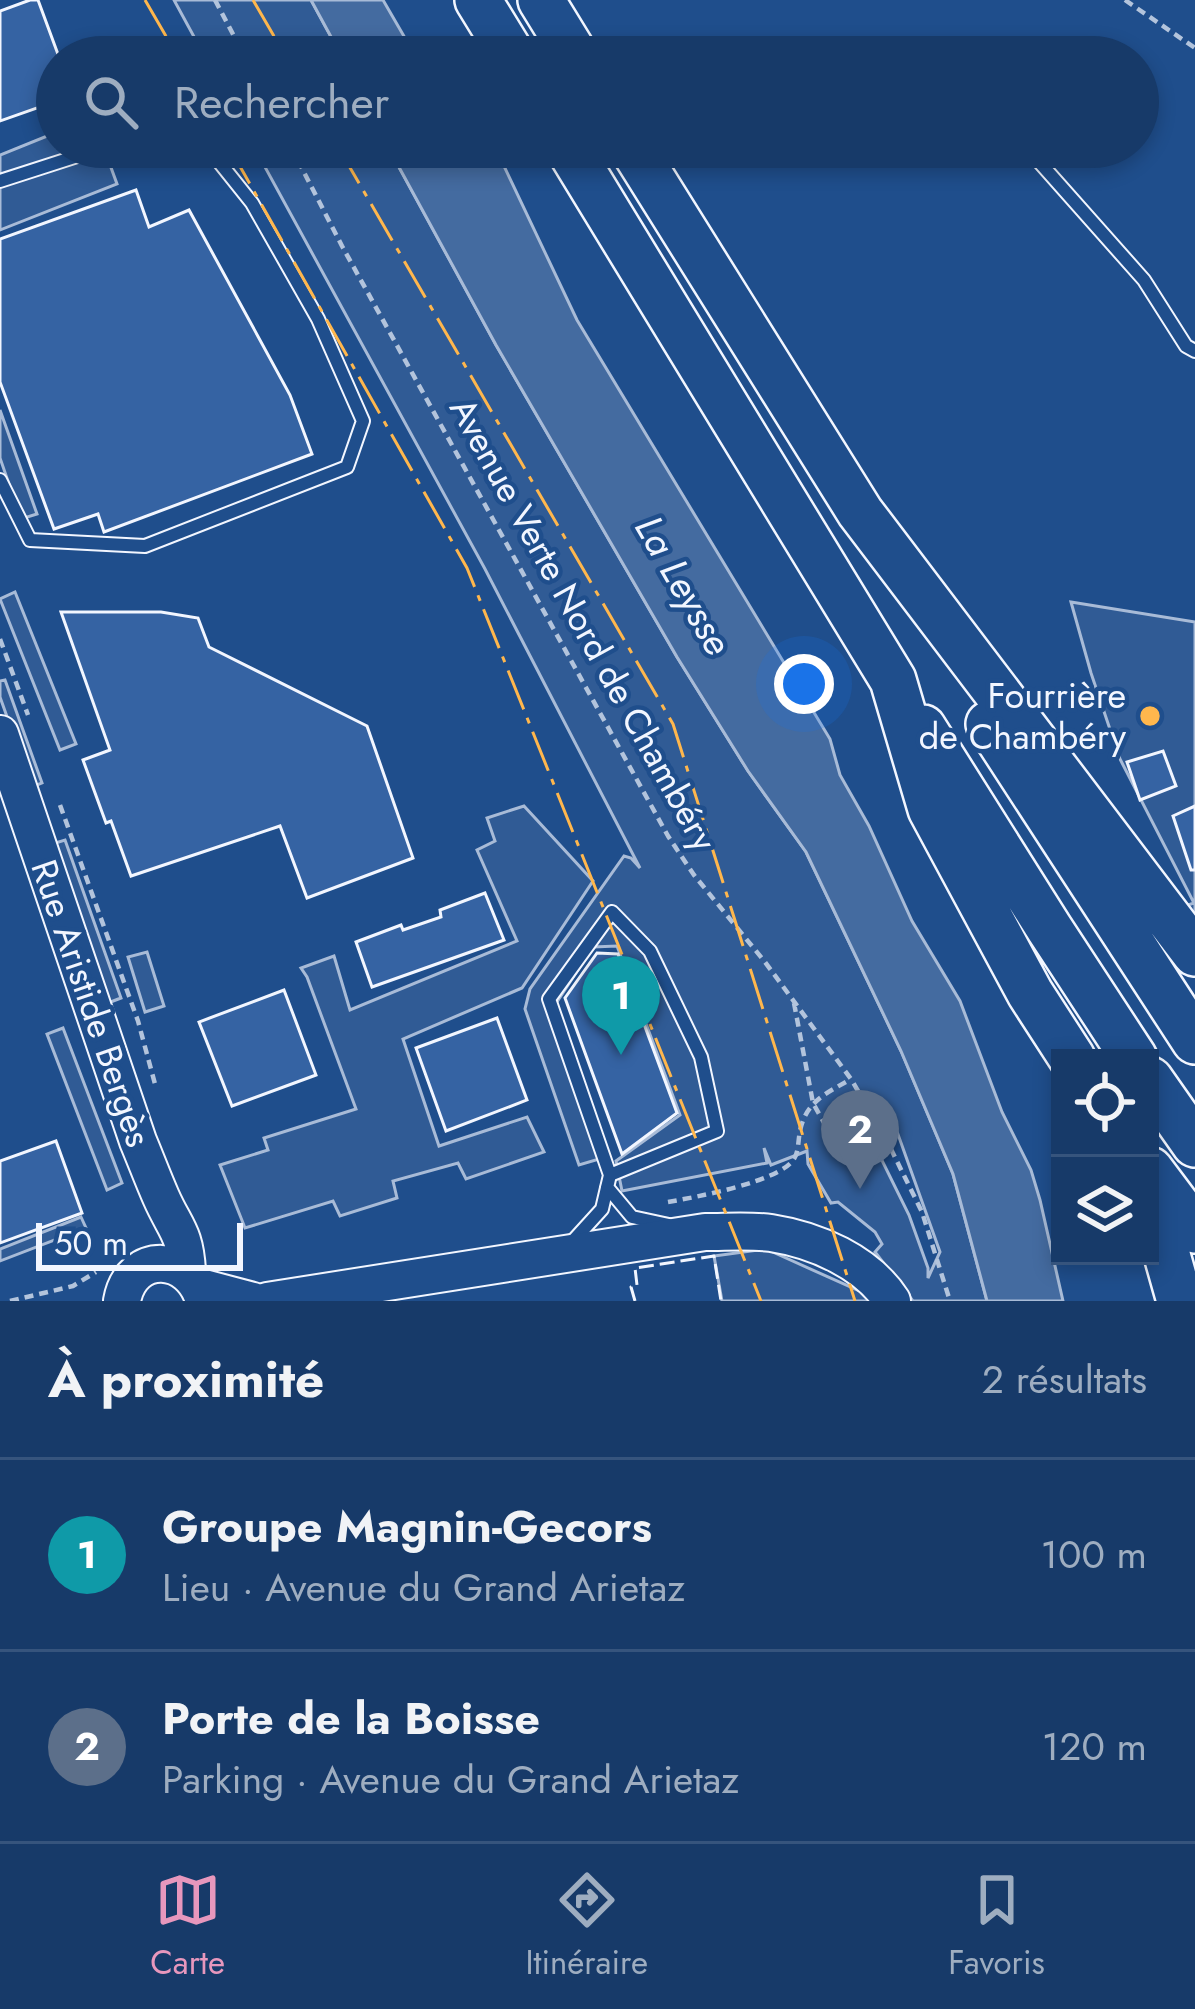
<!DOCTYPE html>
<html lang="fr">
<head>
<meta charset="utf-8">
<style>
	:root { --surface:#173a69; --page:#244571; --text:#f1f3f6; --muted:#9eadc0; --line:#36547d; --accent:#e797bd }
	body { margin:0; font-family:Jost,sans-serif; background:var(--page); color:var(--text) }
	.controls { position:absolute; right:36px; bottom:36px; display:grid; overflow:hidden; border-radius:0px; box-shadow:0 6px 18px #0003 }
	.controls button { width:108px; height:108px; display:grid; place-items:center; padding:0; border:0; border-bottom:3px solid var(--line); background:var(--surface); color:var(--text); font:60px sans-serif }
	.scale { position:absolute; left:36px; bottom:30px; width:207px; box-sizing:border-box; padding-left:12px; border:6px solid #f2f6ff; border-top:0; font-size:33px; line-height:42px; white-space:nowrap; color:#f2f6ff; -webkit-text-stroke:9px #1f4e8c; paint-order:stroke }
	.you { position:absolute; left:804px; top:684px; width:42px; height:42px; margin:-30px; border:9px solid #fff; border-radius:50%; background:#1a73e8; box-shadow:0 0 0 18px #1a73e833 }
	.badge { display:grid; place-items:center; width:78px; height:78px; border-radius:50%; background:var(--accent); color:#fff; font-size:39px; font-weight:700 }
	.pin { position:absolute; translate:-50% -99px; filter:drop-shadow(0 3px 6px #0008) }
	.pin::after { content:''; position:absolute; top:63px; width:42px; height:36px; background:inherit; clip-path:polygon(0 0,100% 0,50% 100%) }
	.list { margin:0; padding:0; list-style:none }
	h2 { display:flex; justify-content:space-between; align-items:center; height:156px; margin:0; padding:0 48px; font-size:51px }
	h2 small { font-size:39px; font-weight:400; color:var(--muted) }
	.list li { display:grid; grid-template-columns:78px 1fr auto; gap:36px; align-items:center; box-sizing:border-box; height:192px; padding:0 48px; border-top:3px solid var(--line) }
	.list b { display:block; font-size:45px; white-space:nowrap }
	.list p { margin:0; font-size:39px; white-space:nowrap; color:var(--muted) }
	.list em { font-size:39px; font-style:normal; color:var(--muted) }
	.icon { flex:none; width:66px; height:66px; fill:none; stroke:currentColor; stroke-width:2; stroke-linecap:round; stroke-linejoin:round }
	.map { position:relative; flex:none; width:1195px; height:1301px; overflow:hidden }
	.search { position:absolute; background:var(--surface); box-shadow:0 6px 18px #0003; left:36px; right:36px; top:36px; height:132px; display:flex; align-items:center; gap:30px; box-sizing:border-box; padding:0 42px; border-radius:66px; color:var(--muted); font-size:45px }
	.sheet { height:540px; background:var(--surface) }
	nav { display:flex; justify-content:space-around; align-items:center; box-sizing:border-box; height:168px; border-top:3px solid var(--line); background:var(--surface); font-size:33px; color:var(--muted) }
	nav a { display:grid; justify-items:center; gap:6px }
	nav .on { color:var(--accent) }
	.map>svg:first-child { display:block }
</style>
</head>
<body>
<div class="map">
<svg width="1195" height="1301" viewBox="0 0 1195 1301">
	<rect width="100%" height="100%" fill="#1f4e8c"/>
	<path fill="#305b95" stroke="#a8bbd7" stroke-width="3" fill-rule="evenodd" d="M174,0H311L342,57H205Z
		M57,132V147H146L109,162L117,184L0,230V155Z
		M254,147H388L496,345L677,657L748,771L806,852L901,1051L953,1174L987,1301H913L875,1252L882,1244L875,1232L838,1202L831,1203L808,1164L807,1151L771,1165L764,1148L767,1163L622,1191L616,1161L680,1115L617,946L593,947L553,1008L606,1157L579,1165L525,1009L530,989L624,856L631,858L640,868L485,569ZM890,1112L940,1252L928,1278V1268L909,1215L865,1126Z
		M0,410L37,514L21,519L0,458Z
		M15,592L76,744L60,750L0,599Z
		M1071,602L1195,622V933L1176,909L1194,903L1120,759L1091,673Z
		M5,680L42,783L32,787L0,697V681Z
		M524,806L593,881L522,988L403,1039L439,1146L527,1117L544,1152L466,1179L458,1163L393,1181L397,1198L340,1216L333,1201L245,1228L220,1165L268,1150L264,1138L356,1109L307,977L301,968L334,956L350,1010L517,941L477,850L495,841L487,818Z
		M65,840L121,998L108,1003L52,844Z
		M147,952L164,1006L145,1012L128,957Z
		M63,1028L122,1183L107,1190L47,1034Z
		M81,1217L86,1228L0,1261V1249Z
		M766,1249L866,1294L869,1301H722L714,1256Z"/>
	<path fill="#446ba0" stroke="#a8bbd7" stroke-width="3" d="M311,0H383L416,57H342Z
		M388,147H495L577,320L830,739L840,775L869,826L912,921L960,1001L1002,1112L1031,1170L1040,1200L1063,1301H987L953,1174L901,1051L806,852L748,771L677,657L496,345Z"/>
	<path fill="#3563a3" stroke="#f2f6ff" stroke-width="3" d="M30,0H38L59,57L57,101L0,121V11Z
		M136,190L149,227L189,210L290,395L312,454L104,532L98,514L54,529L0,382V239Z
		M61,612H161L198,618L209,647L367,726L413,858L307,898L280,826L131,876L111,821L106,823L83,760L110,750Z
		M1163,751L1176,786L1140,800L1127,762Z
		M1195,806V870H1191L1173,816Z
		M485,893L504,940L372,987L356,942L401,925L403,930L441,917L440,910Z
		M597,953L618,954L677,1113L622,1154L565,998Z
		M284,990L316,1075L232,1106L199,1022Z
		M497,1018L527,1100L446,1131L416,1048Z
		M56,1141L82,1213L0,1243V1161Z"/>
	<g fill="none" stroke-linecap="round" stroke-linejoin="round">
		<defs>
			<path id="lane" d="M1026,147L1144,280L1186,346L1195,351
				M0,181L93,151L112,148L136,151L208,148L252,203L318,319L363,421L347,467L145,546L30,540L0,480
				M607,1187L632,1217L669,1225
				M572,1242L602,1209L610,1175L549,999L612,912L650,951L701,1057L717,1131L610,1175"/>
			<path id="secondary" d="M0,734L138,1141C146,1160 153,1179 161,1197C175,1229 185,1232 187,1271
				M200,1287L253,1301
				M122,1301C131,1250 191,1253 204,1301
				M267,1301L705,1232C727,1232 750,1230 771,1233C816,1240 867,1262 892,1301"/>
			<path id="highway" d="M478,0L513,57
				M541,0L576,57
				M568,147L893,680L931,809L1030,993L1072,1058
				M632,147L860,512L1195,953
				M989,724L1195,1041
				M923,728L1049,928L1134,1058
				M1150,1080L1195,1144
				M1150,1170L1195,1230
				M1150,1212L1165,1248L1180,1301"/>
		</defs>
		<use href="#lane" stroke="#f2f6ff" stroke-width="16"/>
		<use href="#secondary" stroke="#f2f6ff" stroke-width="40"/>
		<use href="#highway" stroke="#f2f6ff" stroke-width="50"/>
		<path stroke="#b3c4dc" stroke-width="4.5" stroke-dasharray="9 6" stroke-linecap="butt" d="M215,0L245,57
			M1125,0L1195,48
			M291,147L342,246L668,836L694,875L765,962L851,1079L886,1139L922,1212L950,1301
			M0,639L28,715
			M60,805L138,1021L155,1084
			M794,1003L813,1103L828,1130
			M668,1202C696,1197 779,1182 794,1159C799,1151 798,1140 800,1131C806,1101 827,1093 851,1079
			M10,1301L73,1286L96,1272"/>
		<use href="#lane" stroke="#1f4e8c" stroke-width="12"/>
		<use href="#secondary" stroke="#1f4e8c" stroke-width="36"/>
		<use href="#highway" stroke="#1f4e8c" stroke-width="45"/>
		<path stroke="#f2f6ff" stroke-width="3" stroke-dasharray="15 6" stroke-linecap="butt" d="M635,1301L631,1287L637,1285L635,1268L714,1256L721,1301"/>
		<path stroke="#ffb74d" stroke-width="3" stroke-dasharray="42 9 6 9" stroke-linecap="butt" d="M145,0L178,57
			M253,0L286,57
			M229,147L467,568L761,1301
			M338,147L673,724L855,1301"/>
	</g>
	<circle fill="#ffb74d" stroke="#1f4e8c" stroke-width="4.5" cx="1150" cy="716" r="12"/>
	<g text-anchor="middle" stroke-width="9" stroke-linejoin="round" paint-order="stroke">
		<g font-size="36" fill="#f2f6ff" stroke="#1f4e8c">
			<text transform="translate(584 624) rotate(61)" y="13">Avenue Verte Nord de Chambéry</text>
			<text transform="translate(92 1003) rotate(71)" y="13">Rue Aristide Bergès</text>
		</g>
		<g font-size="36" fill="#f2f6ff" stroke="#1f4e8c" text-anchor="end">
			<text x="1126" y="708">Fourrière<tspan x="1126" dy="41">de Chambéry</tspan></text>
		</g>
		<g font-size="39" font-style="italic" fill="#f2f6ff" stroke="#1f4e8c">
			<text transform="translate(684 585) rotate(60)" y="14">La Leysse</text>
		</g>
	</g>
</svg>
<div class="controls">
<button><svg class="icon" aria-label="locate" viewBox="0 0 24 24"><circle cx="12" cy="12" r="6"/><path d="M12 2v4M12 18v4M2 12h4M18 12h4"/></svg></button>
<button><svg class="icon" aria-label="layers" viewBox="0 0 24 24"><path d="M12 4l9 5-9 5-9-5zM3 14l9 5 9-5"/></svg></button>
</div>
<div class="scale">50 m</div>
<div class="you"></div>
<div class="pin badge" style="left:621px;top:1055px;background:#0f9aa8">1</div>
<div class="pin badge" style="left:860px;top:1189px;background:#5c6f8a">2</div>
<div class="search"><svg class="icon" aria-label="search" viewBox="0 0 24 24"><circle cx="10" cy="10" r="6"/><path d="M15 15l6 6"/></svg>Rechercher</div>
</div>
<section class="sheet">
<h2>À proximité<small>2 résultats</small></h2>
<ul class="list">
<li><span class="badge" style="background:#0f9aa8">1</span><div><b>Groupe Magnin-Gecors</b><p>Lieu · Avenue du Grand Arietaz</p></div><em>100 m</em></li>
<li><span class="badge" style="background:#5c6f8a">2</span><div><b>Porte de la Boisse</b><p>Parking · Avenue du Grand Arietaz</p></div><em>120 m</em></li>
</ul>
</section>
<nav>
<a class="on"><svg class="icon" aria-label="map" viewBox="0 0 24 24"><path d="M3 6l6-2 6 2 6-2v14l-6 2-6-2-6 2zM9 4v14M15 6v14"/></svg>Carte</a>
<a><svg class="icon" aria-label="directions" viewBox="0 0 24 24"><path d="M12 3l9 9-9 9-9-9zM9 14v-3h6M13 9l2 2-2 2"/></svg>Itinéraire</a>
<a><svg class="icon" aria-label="saved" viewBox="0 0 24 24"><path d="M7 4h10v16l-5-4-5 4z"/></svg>Favoris</a>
</nav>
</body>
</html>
